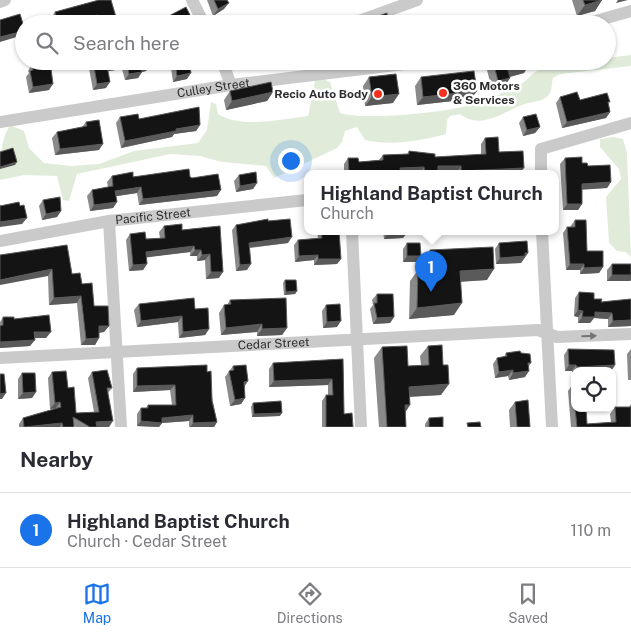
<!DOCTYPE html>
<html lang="en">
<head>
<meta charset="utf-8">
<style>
	:root { --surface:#fff; --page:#f7f7f7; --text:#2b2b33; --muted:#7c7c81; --line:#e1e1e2; --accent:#1a73e8 }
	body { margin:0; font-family:"Public Sans",sans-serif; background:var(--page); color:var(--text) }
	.controls { position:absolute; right:15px; bottom:15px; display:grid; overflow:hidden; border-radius:10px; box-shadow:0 1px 4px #0004 }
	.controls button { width:45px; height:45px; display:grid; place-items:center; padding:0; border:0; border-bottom:1px solid var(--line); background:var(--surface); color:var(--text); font:25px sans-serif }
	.you { position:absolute; left:290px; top:160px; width:18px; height:18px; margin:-12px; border:4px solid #fff; border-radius:50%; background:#1a73e8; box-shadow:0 0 0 8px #1a73e833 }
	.badge { display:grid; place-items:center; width:32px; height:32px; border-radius:50%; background:var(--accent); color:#fff; font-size:16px; font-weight:700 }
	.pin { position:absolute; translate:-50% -41px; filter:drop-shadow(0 1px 2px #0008) }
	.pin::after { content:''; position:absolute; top:26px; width:18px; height:15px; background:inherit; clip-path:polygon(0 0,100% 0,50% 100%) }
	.popup { position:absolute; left:304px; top:170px; width:255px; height:65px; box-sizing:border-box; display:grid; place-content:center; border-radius:10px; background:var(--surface); filter:drop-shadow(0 1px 4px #0005); font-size:16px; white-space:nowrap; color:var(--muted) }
	.popup b { font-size:19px; color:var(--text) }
	.popup::after { content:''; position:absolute; left:50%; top:100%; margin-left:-10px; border:10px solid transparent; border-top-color:var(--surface) }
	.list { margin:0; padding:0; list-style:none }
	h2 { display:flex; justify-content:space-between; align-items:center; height:65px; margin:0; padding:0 20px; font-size:21px }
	h2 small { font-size:16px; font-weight:400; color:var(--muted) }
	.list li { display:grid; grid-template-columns:32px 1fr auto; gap:15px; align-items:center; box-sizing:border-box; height:75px; padding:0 20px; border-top:1px solid var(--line) }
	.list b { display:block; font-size:19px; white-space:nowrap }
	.list p { margin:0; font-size:16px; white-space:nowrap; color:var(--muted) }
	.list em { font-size:16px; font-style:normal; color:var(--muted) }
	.icon { flex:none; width:28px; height:28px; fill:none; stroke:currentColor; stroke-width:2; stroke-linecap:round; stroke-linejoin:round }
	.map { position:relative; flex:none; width:631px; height:427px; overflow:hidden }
	.search { position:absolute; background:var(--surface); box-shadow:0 1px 4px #0004; left:15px; right:15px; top:15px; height:55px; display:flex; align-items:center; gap:12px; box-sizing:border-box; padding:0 18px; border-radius:28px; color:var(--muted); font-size:19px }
	.sheet { height:140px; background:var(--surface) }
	nav { display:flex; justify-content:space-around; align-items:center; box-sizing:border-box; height:70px; border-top:1px solid var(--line); background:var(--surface); font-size:14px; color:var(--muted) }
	nav a { display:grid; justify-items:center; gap:2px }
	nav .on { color:var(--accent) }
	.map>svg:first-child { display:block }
</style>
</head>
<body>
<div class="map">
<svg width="631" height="427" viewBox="0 0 631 427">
	<rect width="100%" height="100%" fill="#fff"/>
	<path fill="#e0ecd9" d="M631,55V66L560,74L553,78C552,82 552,89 550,93C545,102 534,101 525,104C504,111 481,131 460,114L450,116L447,120L446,134C420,141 390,146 365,140L357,127L345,131L342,142L337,148L274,178L266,166L222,162L200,156L170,154L77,174L69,201L63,200L57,176L24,175L0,180C0,161 0,141 10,125L24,131L29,148L44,163L71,166L99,164L134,151L198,143L207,130L211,102L216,104L218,114C242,129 281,119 308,116L315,81L323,79L330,82L340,113C366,121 455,112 481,102C495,96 511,90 524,82C530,78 531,73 541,69L607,61V58Z
		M613,137L623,139L627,153L631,257L626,252L617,251L609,243L606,197L621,179L619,169L600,147V139Z"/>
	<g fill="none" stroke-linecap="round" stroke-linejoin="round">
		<g stroke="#cacaca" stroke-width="12">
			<path d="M192,0L204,24"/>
			<path d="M0,2L5,0"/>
			<path d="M351,24L417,0"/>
			<path d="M585,24L631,11"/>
			<path d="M222,61L231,85"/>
			<path d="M224,66L238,61"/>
			<path id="s1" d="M0,122L231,85L429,61"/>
			<path d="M541,173V149L631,123"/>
			<path d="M109,221L121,427"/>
			<path d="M352,231L361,427"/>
			<path d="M542,231L552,427"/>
			<path id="s2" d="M0,241L109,221L307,200"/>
			<path id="s3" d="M0,358L538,330L557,337L631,334"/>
		</g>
	</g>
	<path fill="#8a8a8a" d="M99,0L118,24H95L94,21L83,24H53L51,18L55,12Z
		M207,0H227L224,9L213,16Z
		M572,0H602L595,11L577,16Z
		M165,18L193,24H160Z
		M90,61H149L150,65L146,71L142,72L138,78L125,80L122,69L108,71L106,88L93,90L88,63Z
		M170,61H189L187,79L173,82Z
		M300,61H327L326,62L302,68Z
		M490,61H529L524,73L510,77V78L504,87L492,90L486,66Z
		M32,64L49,90L29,93L26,77L29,73L28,71Z
		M369,77L393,103L365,106L363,86Z
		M421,77L471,99L417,105L415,86Z
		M230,91L273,92L267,101L226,110L224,100Z
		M560,97L608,104L610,112L606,118L562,128L556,103Z
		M120,117L139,119L200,125L196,131L174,134L172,137L121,148L116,123Z
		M523,117L540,127L535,133L523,136L519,123Z
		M86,122L99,150L55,155L52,138L57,132L82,127Z
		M485,138L520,173H457V172H438V173H344V164L348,158L359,162L379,160L383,155L407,154L409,151L435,157L481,155V144Z
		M565,158L582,163L611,182L607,188L582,189V204L578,210H563L560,164Z
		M239,175L257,183L253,189L236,192L234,181Z
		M112,176L190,177L217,196L139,205L137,193L116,196L117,202L113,208L90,211L87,196L92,190L108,187L107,182Z
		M43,200L61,211L57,217L42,220L39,206Z
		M575,220L587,251L603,267L599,273L580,274V270H566L563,233L567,227H570Z
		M268,221L288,243L250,248L247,270L236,271L232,230L236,225Z
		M164,226L182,230L220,226L219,278L206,279L205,260L197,261V256H190V252L146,257L147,264L143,270L129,271L126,240L130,234L146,239L160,238L159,232Z
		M317,231H339L341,259L337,264L314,265V260L295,262L294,245L298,240L318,238Z
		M383,231H408L403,238L384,239Z
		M407,243L421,256L417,262H403V249Z
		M499,243L528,253L521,263L496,264L495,249Z
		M430,250L487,280L460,282L454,315L409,319L410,281L418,270L422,269V262Z
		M0,255L72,274L82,284L94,306L109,326L104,332L99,333V338L95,345H81L77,303L49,305L48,276Z
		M612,264H631V280L630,281H607V270Z
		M285,280L297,291L295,294L284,295L283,283Z
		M579,292L601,302L631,299V326L608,327V319L594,318L590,323H578V317L574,316L575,298Z
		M377,294L394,317L390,323L373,324L370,309L373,305L372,300Z
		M230,300L287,328L282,335L257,336V332L221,335L219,313L224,305H227Z
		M139,304L195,309L209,329L205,335L179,338L178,322L137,327L134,310Z
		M326,305L337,327L323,328L322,311Z
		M3,317L14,319L46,338H34L30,346L0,348V322Z
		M428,346L441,395L410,397L405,413L406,427H379L374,358L382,347L408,366L421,365L420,356Z
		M568,349L615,365L611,371H575L572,373V371H565L564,355Z
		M631,349V380H628L627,354Z
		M506,353H521L531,363L529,366L525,377L509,380L508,376L495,378L493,364L497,358L504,357Z
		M343,359L344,414L353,427H322V401L326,395H328V385L269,387V369L273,363Z
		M233,366L244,387L245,398L241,404L230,406L225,377Z
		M137,368L207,372L217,422L214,427H189V421L162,423L159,427L137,426V414L141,408H146L148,405H172L170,390L133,392V374Z
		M52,372L68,388L76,413L94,412L88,378L92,372L112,388L108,393L109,427H76L74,426V427H19V424L23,418L56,409H50L48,378Z
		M22,373L36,392L32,398L18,399V379Z
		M573,384L587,424L611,422L610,414L615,407H629L631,404V427H571L568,391Z
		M515,402L530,427H510L509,410Z
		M253,403L280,416L252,417L251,407Z
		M429,418L443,427H425V424Z"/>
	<path fill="#5a5a5a" d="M602,0L595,11L577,16L585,5Z
		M618,0H628L616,3Z
		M229,3L224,9L213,16L218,9Z
		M98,15L94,21L83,24H77L79,20Z
		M24,31L20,36L0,42V37Z
		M307,61H327L326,62L302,68Z
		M127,63L122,69L103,72L107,66Z
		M530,64L524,73L502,79L508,70Z
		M150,65L146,71L137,73L141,67Z
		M142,72L138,78L125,80L129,74Z
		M191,73L187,79L173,82L177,76Z
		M510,78L504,87L492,90L498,81Z
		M110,82L106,88L93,90L97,84Z
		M53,84L49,90L29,93L33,87Z
		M477,91L471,99L417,105L423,97Z
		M273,92L267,101L226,110L232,101Z
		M399,94L393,103L365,106L372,97Z
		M610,112L606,118L562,128L567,122Z
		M200,125L196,131L174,134L172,137L121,148L125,141L176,129Z
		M540,127L535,133L523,136L527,130Z
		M103,144L99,150L55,155L60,149Z
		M17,162L15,165L0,169V167Z
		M438,166H461L457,172H433Z
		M424,167L420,173H397L400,168Z
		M524,168L520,173H460L461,171Z
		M611,182L607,188L578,190L582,184Z
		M257,183L253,189L236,192L240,186Z
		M141,187L137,193L111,197L115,191Z
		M221,190L217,196L139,205L143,199Z
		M117,202L113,208L90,211L94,205Z
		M567,204H582L578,210H563Z
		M61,211L57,217L42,220L46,214Z
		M27,218L22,224L0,227V222Z
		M408,232L403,238L384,239L388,233Z
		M292,237L288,243L245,248L249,243Z
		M194,246L190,252L142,258L146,252Z
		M195,250H201L197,256H190Z
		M528,253L521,263L496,264L500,258Z
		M210,254L205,260L197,261L202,255Z
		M318,255L314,260L295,262L299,256Z
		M407,256H421L417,262H403Z
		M318,259H341L337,264L314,265Z
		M147,264L143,270L129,271L133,265Z
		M251,264L247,270L236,271L240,265Z
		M570,264H584L580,270H566Z
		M603,267L599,273L580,274L584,268Z
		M52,269L48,276L0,285V280Z
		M494,269L487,280L452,282L460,271Z
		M211,272H223L219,278L206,279Z
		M612,275H631V280L630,281H607Z
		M297,291L295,294L284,295L286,292Z
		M81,296L77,303L49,305L54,298Z
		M462,303L454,315L409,319L417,308Z
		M578,310L583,311L578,317L574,316Z
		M595,312L612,313L608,319L594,318L590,323H578L582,317Z
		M182,316L178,322L137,327L141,321Z
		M394,317L390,323L373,324L377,318Z
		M631,320V326L608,327L613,321Z
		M341,321L337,327L323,328L327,322Z
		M262,324L257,332L221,335L226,328Z
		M99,326H109L104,332L94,333Z
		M287,328L282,335L257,336L262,329Z
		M209,329L205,335L179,338L183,332Z
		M34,332H51L46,338H30Z
		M99,338L95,345H81L86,339Z
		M35,340L30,346L0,348V342Z
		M569,365H576L572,371H565Z
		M615,365L611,371H575V373H572L577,367Z
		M513,370L508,376L495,378L499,372Z
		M529,371L525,377L509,380L513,373Z
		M332,379L328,385L269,387L274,381Z
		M248,381L244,387V382Z
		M449,384L441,395L402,397L409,387Z
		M175,385L170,390L133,392L137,386Z
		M36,392L32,398L18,399L23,393Z
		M6,393L2,399H0V394Z
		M245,398L241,404L230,406L235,400Z
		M60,402L56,408L50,409L55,403Z
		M405,405H410L403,416Z
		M282,413L280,416L252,417L254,414Z
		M193,415L189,421L161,423H162L159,427L137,426L141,421L162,418Z
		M113,421L109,427H93L96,422Z
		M217,422L214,427H190L193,423Z
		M62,423L60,427H26Z"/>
	<path fill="#141414" stroke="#5a5a5a" d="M99,0H111L118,24H107V23L101,24L98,15L79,20L80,24H58L55,12Z
		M214,0H227L229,3L218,9Z
		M583,0H602L585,5Z
		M186,7L194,23L168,24L165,18Z
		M387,13L388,24H356Z
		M20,14L24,27V31L0,37V20Z
		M279,19L281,24H269L268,23Z
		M50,61L53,84L33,87L30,71L33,70L32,64Z
		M93,61H149L150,65L141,67L142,72L129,74L127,63L107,66L110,82L97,84Z
		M175,61H189L191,73L177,76Z
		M493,61H529L530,64L508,70L510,78L498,81Z
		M474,71L477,91L423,97L421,77Z
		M396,74L399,94L372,97L369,77Z
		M271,82L273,92L232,101L230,91Z
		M577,92L580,100L607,93L610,102H608L610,112L567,122L560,97Z
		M199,107L200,125L176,129V131L125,141L120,117L138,114L139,119Z
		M536,114L540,127L527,130L523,117Z
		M99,120L103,144L60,149L57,132L87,126L86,122Z
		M498,137L499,152L523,151L524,168L461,171V166H438V173H425L424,167L400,168L401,173H349L348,158H358L359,162L383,160V155L409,154V151L435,154V157L486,154L485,138Z
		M13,148L17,162L0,167V152Z
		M582,157V163H587L588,166L610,165L611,182L582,184V204H567L565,158Z
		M189,169L190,177L192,178L218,174L221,190L143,199L141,187L115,191L117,202L94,205L92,190L113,186L112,176L133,172V177Z
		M256,172L257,183L240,186L239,175Z
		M60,197L61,211L46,214L43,200Z
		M19,202L20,206L24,205L27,218L0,222V205V206Z
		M268,219V221L290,219L292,237L249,243L251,264L240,265L236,225Z
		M575,220H586L587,251H603V267L584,268V264H570L567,227H575Z
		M182,224V230L220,226L223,272H211L210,254L202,255L201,250H195L194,246L146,252L147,264L133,265L130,234L145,232L146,239L165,238L164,226Z
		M321,231H339L341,259H318V255L299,256L298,240L322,238Z
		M388,231H408V232L388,233Z
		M527,241L528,253H525V256L500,258L499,243Z
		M407,243H420L421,256H407Z
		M67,245L72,274L80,273L82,284L92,283L94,306H108L109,326H99V338L86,339L81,296L54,298L52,269L0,280V255Z
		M493,247L494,269L460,271L462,303L417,308L418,270L431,269L430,250Z
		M612,264H631V275H612Z
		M285,280H296L297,291L286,292Z
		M579,292L594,293V299H602L601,302L631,299V320L613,321L612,313L595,312V317H582L583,311L578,310Z
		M377,294H393L394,317L377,318L374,303H377Z
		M194,298L195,309L208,308L209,329L183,332L182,316L141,321L139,304Z
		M286,298L287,328L262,329V324L226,328L224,305L231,304L230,300Z
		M340,304L341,321L327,322L326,305Z
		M49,315L51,332H34L35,340L0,342V326L3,325V317H14V319Z
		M442,345L443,365H448L449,384L409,387L410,405H405L406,427H387L382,347L407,346L408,366L429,365L428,346Z
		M568,349L614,350L615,365L577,367L576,365H569Z
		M520,351L521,353L530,354L531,363H528L529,371L513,373V370L499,372L497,358L507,356L506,353Z
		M343,359L344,414L352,413L353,427H326V395H333L332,379L274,381L273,363Z
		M207,365V372L211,371L212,401L217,422L193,423V415L162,418V423L141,421V408H148V405H176L175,385L137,386V368Z
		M246,365L248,381L244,382L245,398L235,400L229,371L234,370L233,366Z
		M107,370L112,388H107L113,421L96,422L97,427H90L73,417L74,427H63L62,423L24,427L23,418L61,407L60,402L55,403L52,372L66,371L68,388L74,387L76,413L99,412L92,372Z
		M22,373H35L36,392L23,393Z
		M0,374H4L6,393L0,394Z
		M573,384H575V406Z
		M528,400L530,427H517L515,402Z
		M281,401L282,413L254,414L253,403Z
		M615,407H631V427H577L575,408H586L587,424L616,422Z
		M443,417V427H429V418Z
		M480,422L481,427H468L467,423Z"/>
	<defs><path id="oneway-solid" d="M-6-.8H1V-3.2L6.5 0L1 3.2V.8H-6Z" transform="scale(1.25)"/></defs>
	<use fill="#747474" href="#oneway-solid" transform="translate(589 336) rotate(-2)"/>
	<g fill="#f5301e" stroke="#fff" stroke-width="2">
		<circle cx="443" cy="93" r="5"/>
		<circle cx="378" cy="94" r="5"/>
	</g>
	<g text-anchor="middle" stroke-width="5" stroke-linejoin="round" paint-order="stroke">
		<g font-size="12" font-weight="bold" fill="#2d2d2d" stroke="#fff" text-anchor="start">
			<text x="453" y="90">360 Motors<tspan x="453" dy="14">&amp; Services</tspan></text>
			<text x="368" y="98" text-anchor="end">Recio Auto Body</text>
		</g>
		<g font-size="12" fill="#2d2d2d" stroke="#fff">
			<text dy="4" stroke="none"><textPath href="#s1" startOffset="216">Culley Street</textPath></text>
			<text dy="4" stroke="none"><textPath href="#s2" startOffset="155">Pacific Street</textPath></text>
			<text dy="4" stroke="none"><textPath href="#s3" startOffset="274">Cedar Street</textPath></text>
		</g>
	</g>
</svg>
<div class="controls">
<button><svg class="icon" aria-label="locate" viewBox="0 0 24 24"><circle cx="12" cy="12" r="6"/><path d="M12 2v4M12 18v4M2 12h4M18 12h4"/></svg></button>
</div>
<div class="you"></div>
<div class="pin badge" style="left:431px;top:292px">1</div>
<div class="popup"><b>Highland Baptist Church</b>Church</div>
<div class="search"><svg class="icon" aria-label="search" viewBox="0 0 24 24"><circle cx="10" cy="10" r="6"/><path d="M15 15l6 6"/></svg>Search here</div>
</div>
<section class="sheet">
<h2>Nearby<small></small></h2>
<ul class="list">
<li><span class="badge">1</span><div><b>Highland Baptist Church</b><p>Church · Cedar Street</p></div><em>110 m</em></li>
</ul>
</section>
<nav>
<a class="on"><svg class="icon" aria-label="map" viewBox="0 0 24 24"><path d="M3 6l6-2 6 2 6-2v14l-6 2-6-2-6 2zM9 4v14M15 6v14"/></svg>Map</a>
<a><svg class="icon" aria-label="directions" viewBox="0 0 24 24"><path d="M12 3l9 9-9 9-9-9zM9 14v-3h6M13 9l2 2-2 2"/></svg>Directions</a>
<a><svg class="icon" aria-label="saved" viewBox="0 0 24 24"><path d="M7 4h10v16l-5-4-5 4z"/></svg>Saved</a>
</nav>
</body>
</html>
